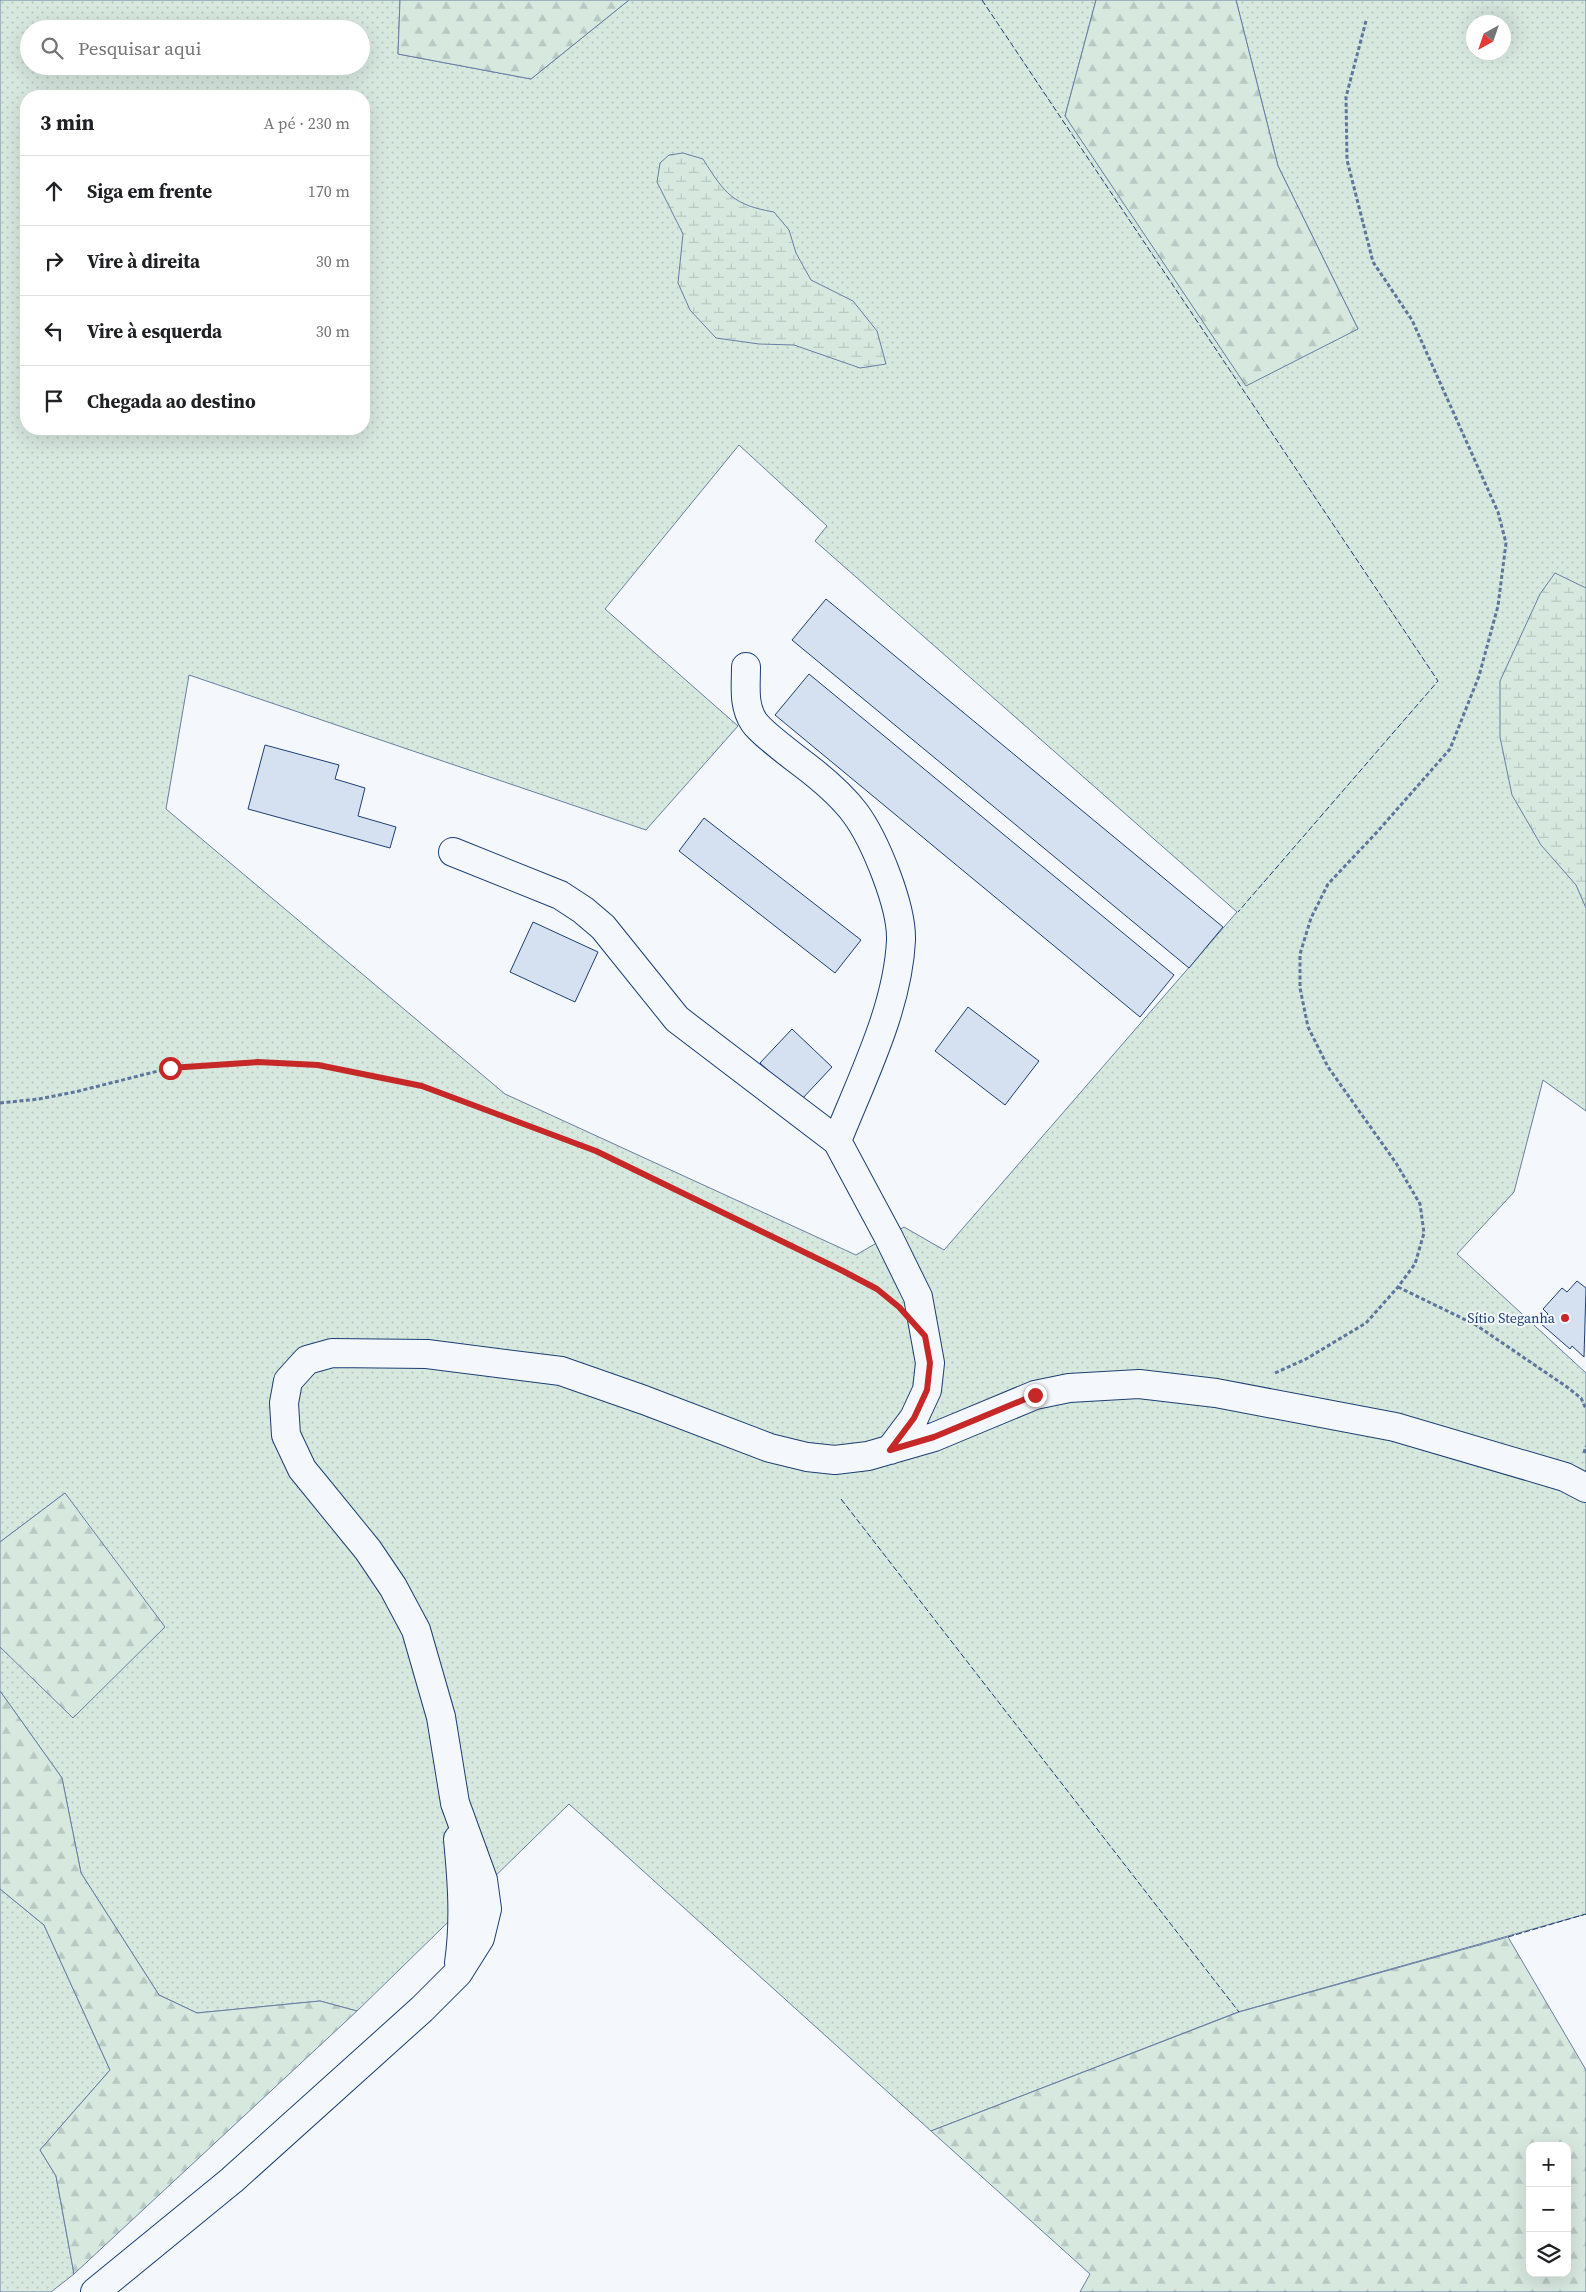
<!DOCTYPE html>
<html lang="pt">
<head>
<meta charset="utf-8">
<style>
	:root { --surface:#fff; --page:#f6f6f6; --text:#202124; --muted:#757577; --line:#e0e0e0 }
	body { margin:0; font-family:"Source Serif 4",serif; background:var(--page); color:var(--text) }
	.controls { position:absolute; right:15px; bottom:15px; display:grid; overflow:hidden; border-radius:10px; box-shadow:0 5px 20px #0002 }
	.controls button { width:45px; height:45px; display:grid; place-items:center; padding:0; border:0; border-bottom:1px solid var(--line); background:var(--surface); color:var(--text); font:25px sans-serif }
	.compass { position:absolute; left:1466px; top:15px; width:45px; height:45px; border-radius:50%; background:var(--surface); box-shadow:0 5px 20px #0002; rotate:220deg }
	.stop { position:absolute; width:15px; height:15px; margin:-11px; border:4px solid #c62828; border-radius:50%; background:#fff }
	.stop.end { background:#c62828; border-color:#fff; box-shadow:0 1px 5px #0008 }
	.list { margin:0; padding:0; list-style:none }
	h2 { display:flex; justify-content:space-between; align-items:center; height:65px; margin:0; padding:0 20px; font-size:21px }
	h2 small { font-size:16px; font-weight:400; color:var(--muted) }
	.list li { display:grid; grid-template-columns:32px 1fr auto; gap:15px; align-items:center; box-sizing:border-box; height:70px; padding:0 20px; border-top:1px solid var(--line) }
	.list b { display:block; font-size:19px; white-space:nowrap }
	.list em { font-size:16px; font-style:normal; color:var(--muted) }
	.icon { flex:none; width:28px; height:28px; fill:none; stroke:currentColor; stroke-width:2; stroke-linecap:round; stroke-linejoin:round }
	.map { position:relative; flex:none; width:1586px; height:2292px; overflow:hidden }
	.search { position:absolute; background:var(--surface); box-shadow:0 5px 20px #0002; left:20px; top:20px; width:350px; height:55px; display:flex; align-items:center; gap:12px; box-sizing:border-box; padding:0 18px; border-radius:28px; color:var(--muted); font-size:19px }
	.panel { position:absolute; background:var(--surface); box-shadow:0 5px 20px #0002; left:20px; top:90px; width:350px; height:345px; border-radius:20px }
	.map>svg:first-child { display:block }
</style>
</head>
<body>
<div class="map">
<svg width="1586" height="2292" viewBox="0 0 1586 2292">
	<defs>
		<pattern id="grass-dots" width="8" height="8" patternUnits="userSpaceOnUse" patternTransform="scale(1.25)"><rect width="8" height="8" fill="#d7e8df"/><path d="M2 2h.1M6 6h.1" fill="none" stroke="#b8c8c3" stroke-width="1.8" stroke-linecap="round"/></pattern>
		<pattern id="forest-firs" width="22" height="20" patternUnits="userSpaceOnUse" patternTransform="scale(1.25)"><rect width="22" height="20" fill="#d7e8df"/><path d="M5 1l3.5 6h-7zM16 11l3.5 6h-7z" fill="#b8c8c3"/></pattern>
		<pattern id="wetland-marsh" width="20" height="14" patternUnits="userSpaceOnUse" patternTransform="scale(1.25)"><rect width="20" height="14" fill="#d7e8df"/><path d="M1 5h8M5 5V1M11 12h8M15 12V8" fill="none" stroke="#b8c8c3"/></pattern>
	</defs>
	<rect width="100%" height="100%" fill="#f4f7fb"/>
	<path fill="url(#grass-dots)" stroke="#687fa3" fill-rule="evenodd" d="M0,0H400L398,54L531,79L629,0H1096L1065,116L1358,329L1278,166L1236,0H1586V1111L1543,1080L1514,1192L1457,1254L1586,1373V1914L1238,2012L931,2131L569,1804L357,2011L320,2001L197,2013L159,1995L81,1873L62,1778L0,1691V1647L65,1493L0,1542ZM1474,22H1504V52H1474ZM29,29H361V66H29ZM26,96H364V429H26ZM739,445L827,526L815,541L1237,912L944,1250L904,1227L856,1255L505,1094L166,809L189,675L646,830L738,726L605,609Z
		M0,1889L44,1925L110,2070L40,2150L56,2176L74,2274L51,2292H0Z"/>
	<path fill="url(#forest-firs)" stroke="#687fa3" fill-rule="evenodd" d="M400,0H629L531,79L398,54Z
		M1096,0H1236L1278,166L1358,329L1246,386L1065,116Z
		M65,1493L165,1627L73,1718L0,1647V1542Z
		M0,1691L62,1778L81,1873L159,1995L197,2013L320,2001L357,2011L74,2274L56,2176L40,2150L110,2070L44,1925L0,1889Z
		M1508,1937L1586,2070V2292H1080L1090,2274L931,2131L1239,2012ZM1530,2146H1567V2273H1530Z"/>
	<path fill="url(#wetland-marsh)" stroke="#687fa3" d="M683,153L703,159C725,194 733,205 774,212L789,230L796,253L811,280L853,301L877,331L886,364L860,368L794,345L759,344L716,338L690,310L678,283L683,234L657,182L660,163L669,155Z
		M1555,573L1586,588V908L1576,885L1541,845L1512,795L1500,737V681L1540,594Z"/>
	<path fill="#d5e0f0" stroke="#1d3f73" d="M826,599L1223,927L1189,968L792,640Z
		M809,674L1174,975L1140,1017L775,715Z
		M265,745L339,765L335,779L365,788L358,816L396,827L390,848L248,809Z
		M704,818L861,940L835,973L679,851Z
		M533,922L598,952L575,1002L510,972Z
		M968,1007L1039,1061L1005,1105L935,1051Z
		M792,1029L832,1067L801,1100L760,1063Z
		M1577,1281L1586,1288L1584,1357L1572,1346L1570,1349L1540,1323L1548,1314L1543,1309L1562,1288L1567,1292Z"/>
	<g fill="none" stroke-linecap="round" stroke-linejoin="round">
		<defs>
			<path id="minor" d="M746,667C746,686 743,706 754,722C762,734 798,760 812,771C827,783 843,797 855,813C875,840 902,906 901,940C898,1008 862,1078 837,1141
				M453,852L560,895L583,910L603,927L677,1019L837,1141L888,1236L918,1297L930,1363L927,1390L914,1418L890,1450
				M458,1839C462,1881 465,1921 459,1963
				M95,2292L232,2180L422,2009L458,1973L480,1938L487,1909L483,1880L455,1803L441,1717L416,1630L393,1587L368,1550L302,1469L286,1435L284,1403L288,1381L307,1360L332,1353L427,1354L561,1371L644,1400L770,1448L807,1457L835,1460L868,1456L934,1437L1035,1395L1069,1388L1139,1384L1216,1393L1395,1427L1565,1477L1586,1488"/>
		</defs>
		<use href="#minor" stroke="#1d3f73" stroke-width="30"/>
		<path stroke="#5e769c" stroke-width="3" stroke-dasharray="4 2.5" stroke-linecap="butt" d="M0,1103L39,1099L75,1092L170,1068L258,1062L318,1065L371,1075L422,1086L596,1151L843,1271L882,1293
			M1398,1287L1476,1325L1567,1387L1581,1398L1586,1409
			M1275,1373L1306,1359L1366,1323L1398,1287L1415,1264L1424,1233L1420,1204L1396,1163L1328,1067L1308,1027L1300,988V954L1311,918L1328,884L1378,831L1450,749L1479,676L1498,606L1506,543L1498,512L1412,320L1373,262L1347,160L1346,97L1366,21
			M1584,1453L1586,1446"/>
		<use href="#minor" stroke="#f4f7fb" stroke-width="28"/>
		<path stroke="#1d3f73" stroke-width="1" stroke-dasharray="6 2.5" stroke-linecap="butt" d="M982,0L1438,681L1238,912
			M841,1499L1239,2012
			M1508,1937L1586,1914"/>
	</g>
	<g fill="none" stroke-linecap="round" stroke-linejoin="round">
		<path stroke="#c62828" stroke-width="6" d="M170,1068L258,1062L318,1065L422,1086L596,1151L843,1271L877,1289L899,1307L925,1336L930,1363L927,1390L914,1418L890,1450L934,1437L1035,1395"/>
	</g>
	<circle fill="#c62828" stroke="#f4f7fb" stroke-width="2" cx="1565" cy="1318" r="5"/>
	<g text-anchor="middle" stroke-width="4" stroke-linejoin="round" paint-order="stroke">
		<g font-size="14" fill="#1d3f73" stroke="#f4f7fb" text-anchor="end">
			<text x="1555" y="1323">Sítio Steganha</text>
		</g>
	</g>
</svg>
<div class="controls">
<button>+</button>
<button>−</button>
<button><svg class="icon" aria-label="layers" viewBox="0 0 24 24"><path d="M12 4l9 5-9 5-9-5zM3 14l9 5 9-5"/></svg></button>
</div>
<svg class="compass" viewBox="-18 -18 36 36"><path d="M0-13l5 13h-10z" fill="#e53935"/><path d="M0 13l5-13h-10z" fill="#757577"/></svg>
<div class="stop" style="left:170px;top:1068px"></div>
<div class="stop end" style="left:1035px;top:1395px"></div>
<div class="search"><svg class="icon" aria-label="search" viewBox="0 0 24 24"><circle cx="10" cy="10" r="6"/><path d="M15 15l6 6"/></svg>Pesquisar aqui</div>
<section class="panel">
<h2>3 min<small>A pé · 230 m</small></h2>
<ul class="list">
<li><svg class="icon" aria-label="ahead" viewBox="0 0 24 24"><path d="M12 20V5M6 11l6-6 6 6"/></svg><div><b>Siga em frente</b></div><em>170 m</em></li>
<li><svg class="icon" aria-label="right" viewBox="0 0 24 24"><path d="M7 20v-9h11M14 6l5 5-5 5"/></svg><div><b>Vire à direita</b></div><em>30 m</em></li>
<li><svg class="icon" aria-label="left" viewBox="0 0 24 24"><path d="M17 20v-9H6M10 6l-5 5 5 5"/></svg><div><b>Vire à esquerda</b></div><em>30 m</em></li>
<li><svg class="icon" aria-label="arrive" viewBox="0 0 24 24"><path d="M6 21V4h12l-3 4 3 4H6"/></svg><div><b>Chegada ao destino</b></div></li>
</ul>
</section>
</div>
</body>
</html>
